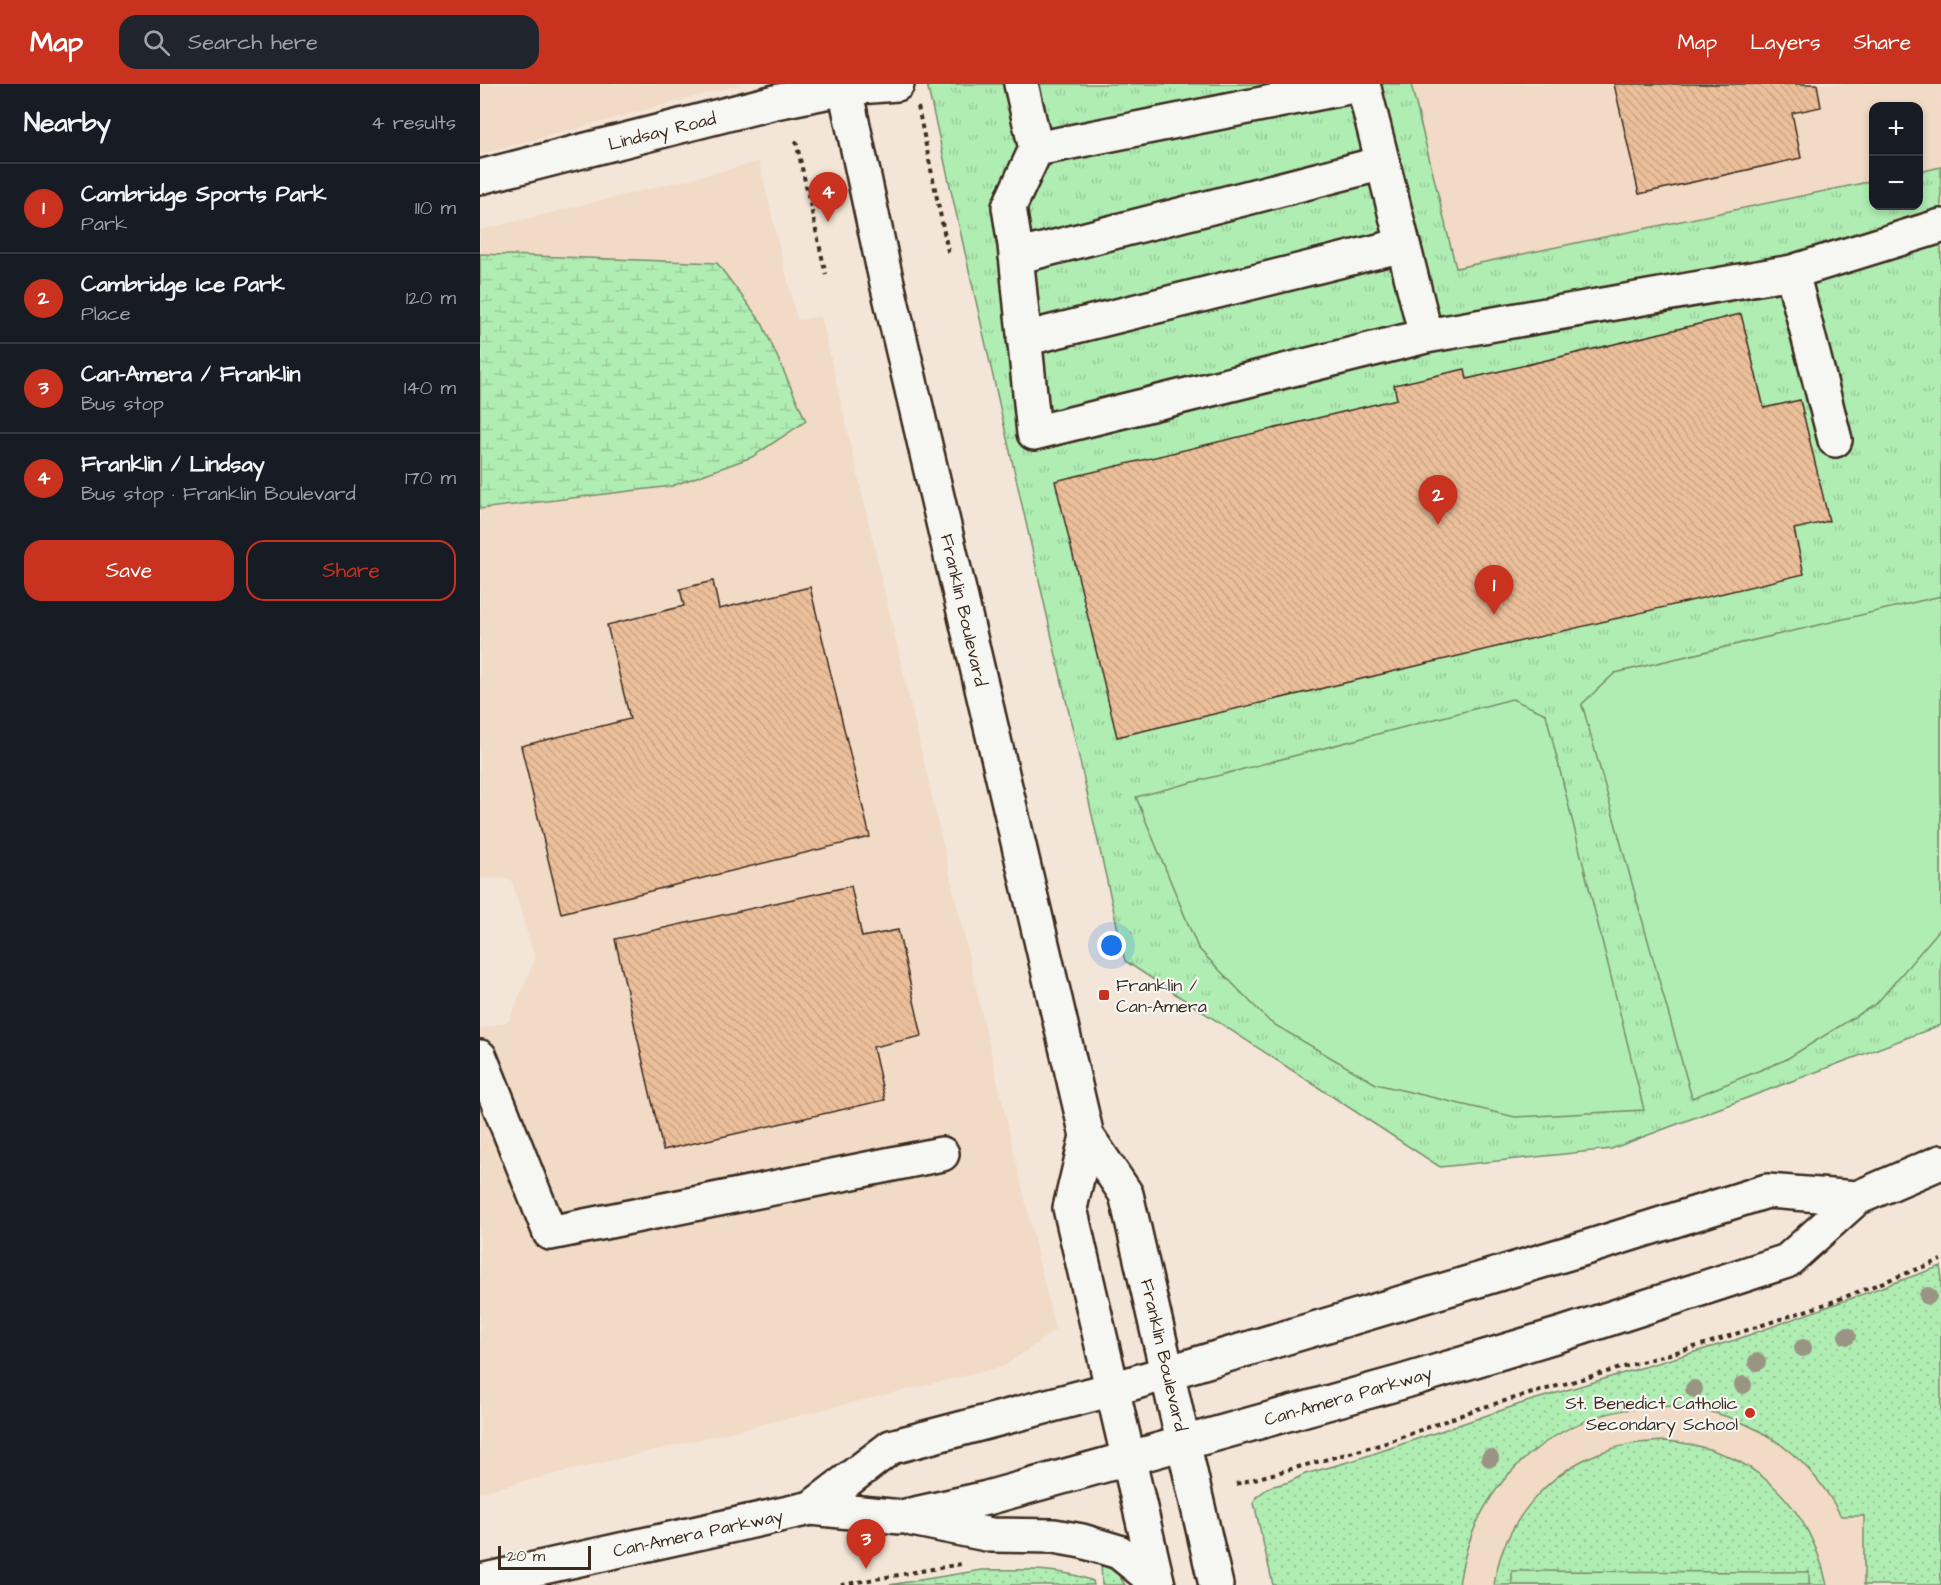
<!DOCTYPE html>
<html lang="en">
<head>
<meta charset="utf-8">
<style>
	:root { --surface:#171b24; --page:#20242c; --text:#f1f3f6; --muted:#9ea1a6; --line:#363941; --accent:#c8321e }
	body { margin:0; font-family:"Architects Daughter",sans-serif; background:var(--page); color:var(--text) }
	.controls { position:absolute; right:18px; top:18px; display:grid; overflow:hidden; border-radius:12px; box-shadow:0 3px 9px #0003 }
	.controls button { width:54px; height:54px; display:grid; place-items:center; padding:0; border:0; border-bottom:2px solid var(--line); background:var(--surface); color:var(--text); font:30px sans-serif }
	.scale { position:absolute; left:18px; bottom:15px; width:93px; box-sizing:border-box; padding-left:6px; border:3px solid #3b2a1e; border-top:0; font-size:16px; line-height:21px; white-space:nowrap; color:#3b2a1e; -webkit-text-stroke:4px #f6f6f2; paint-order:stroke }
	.you { position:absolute; left:632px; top:862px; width:21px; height:21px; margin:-15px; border:4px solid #fff; border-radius:50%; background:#1a73e8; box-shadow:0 0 0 9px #1a73e833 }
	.badge { display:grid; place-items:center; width:39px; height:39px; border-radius:50%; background:var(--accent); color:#fff; font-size:20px; font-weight:700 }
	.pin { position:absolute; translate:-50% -50px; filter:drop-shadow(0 2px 3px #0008) }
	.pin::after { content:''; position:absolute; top:32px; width:21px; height:18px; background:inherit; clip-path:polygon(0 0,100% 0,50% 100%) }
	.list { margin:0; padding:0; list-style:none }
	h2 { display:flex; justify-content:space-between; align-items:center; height:78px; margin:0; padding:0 24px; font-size:26px }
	h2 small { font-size:20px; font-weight:400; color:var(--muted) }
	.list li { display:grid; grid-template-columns:39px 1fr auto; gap:18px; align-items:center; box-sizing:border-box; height:90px; padding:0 24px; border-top:2px solid var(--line) }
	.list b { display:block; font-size:22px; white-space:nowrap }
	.list p { margin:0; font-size:20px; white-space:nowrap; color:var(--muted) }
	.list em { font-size:20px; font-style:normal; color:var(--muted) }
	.actions { display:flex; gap:12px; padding:18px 24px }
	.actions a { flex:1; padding:14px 0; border:2px solid var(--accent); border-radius:18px; text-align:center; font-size:21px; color:var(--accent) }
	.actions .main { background:var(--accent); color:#fff }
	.icon { flex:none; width:33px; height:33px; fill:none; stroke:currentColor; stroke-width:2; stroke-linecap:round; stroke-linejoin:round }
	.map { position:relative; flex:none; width:1461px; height:1501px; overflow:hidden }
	header { display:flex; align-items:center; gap:36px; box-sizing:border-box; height:84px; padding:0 30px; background:var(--accent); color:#fff }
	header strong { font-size:28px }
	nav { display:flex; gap:33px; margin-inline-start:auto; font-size:21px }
	.search { width:420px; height:54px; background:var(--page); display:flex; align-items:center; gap:15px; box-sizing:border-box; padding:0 21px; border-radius:18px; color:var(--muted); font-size:22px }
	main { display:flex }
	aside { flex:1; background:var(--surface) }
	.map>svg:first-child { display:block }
</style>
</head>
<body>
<header>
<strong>Map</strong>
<div class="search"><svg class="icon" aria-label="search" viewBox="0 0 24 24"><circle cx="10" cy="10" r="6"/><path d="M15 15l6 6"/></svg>Search here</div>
<nav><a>Map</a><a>Layers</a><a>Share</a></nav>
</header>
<main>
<aside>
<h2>Nearby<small>4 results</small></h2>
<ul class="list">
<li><span class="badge">1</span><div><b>Cambridge Sports Park</b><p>Park</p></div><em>110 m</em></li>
<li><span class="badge">2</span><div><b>Cambridge Ice Park</b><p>Place</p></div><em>120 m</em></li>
<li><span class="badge">3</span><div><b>Can-Amera / Franklin</b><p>Bus stop</p></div><em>140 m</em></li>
<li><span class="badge">4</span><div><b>Franklin / Lindsay</b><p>Bus stop · Franklin Boulevard</p></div><em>170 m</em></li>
</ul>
<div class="actions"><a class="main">Save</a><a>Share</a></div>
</aside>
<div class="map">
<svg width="1461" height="1501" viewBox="0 0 1461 1501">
	<defs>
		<pattern id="grass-dots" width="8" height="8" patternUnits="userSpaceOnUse" patternTransform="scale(1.5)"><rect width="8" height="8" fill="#b0edb3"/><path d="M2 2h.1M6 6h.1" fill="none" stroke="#98cb9a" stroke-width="1.8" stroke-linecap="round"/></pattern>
		<pattern id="wetland-marsh" width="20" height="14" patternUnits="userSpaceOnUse" patternTransform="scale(1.5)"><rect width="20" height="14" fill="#b0edb3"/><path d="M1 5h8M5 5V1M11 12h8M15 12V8" fill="none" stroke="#98cb9a"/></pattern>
		<pattern id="park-tufts" width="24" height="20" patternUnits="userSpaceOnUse" patternTransform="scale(1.5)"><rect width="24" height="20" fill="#b0edb3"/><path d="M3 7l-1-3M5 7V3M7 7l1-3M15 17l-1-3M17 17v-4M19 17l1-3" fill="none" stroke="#98cb9a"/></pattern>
		<pattern id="building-back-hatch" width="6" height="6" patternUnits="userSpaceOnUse" patternTransform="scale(1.5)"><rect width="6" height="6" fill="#ecbf9b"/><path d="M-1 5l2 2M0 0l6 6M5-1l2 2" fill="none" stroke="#cba485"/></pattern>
	</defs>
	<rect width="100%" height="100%" fill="#f3e6d8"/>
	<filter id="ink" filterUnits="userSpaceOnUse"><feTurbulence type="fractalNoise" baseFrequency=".0167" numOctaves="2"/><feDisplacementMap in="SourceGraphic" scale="12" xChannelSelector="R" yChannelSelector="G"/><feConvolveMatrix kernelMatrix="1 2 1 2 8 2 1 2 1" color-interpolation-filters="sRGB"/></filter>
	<g filter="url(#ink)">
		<path fill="#f1dac6" d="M0,0H262L0,70Z
			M931,0H1461V83L1439,88L1438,22H1394L1393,97L976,184Z
			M279,78L317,236L341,232L575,1246L525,1282L0,1408V945L29,937L55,875L31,795L0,794V146Z
			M1461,1199V1501H920L1006,1352Z"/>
		<path fill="url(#grass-dots)" stroke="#768c68" stroke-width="1.5" d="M1461,1182V1501H1384V1432H1361C1268,1255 1006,1303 979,1501H793L774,1419L776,1413L790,1403L809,1398L825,1390L875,1376L1043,1319L1255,1256Z
			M1186,1357C1271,1364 1329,1418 1347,1501H1014C1023,1438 1070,1383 1131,1365C1149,1359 1167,1358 1186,1357Z
			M621,1479L638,1490L645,1501H622Z
			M502,1486C540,1486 577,1483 613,1497L614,1501H409Z"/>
		<path fill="url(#wetland-marsh)" stroke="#768c68" stroke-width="1.5" d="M0,170L237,179L282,239L326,337L272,373L192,402L0,425Z"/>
		<path fill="url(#park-tufts)" stroke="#768c68" stroke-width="1.5" d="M447,0H931L976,184L1393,97L1394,122H1438L1439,88L1461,83V941L1131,1065L960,1083L645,877Z"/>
		<path fill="#b0edb3" stroke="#768c68" stroke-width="1.5" d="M1461,512V844L1397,919L1305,976L1212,1014L1102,620L1135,589Z
			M1032,615L1066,630L1164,1026L1035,1033L896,1000L790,938L718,864L656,713Z
			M1032,1487L1329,1488V1501H1032Z"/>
		<path fill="url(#building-back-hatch)" stroke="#3b2a1e" stroke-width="1.5" d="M1134,0H1337L1341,23L1312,29L1321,74L1159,110Z
			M1261,230L1284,324L1320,316L1349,437L1314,445L1324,490L637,653L575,397L917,315L914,301L985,285L987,295Z
			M233,497L239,525L330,503L390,753L81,829L41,662L150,635L127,541L204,522L200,505Z
			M371,802L382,853L418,846L442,952L393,963L405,1016L183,1066L135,855Z"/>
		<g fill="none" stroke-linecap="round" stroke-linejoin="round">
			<defs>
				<path id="minor" d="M541,0L556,65L529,123L535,161L554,349L946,252L883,0
					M556,65L883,0
					M0,93L295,18L365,4L417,0
					M536,173L903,79
					M1312,188L1355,356
					M946,252L1312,188L1461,142
					M544,255L923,161
					M0,973L70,1149L462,1070"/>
				<path id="major" d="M364,0L403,182L607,1052L646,1110L736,1501
					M607,1052L590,1124L678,1501
					M331,1424L411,1363L633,1305L1102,1165L1287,1107L1377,1114
					M432,1435L511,1451L574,1452L602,1457L639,1468L677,1499
					M0,1497L331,1424L421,1433L507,1414L922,1298L1085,1249L1307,1177L1377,1114L1461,1078"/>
			</defs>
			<use href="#minor" stroke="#3b2a1e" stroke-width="38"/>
			<use href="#major" stroke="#3b2a1e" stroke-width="38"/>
			<path stroke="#3b2a1e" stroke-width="4" stroke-dasharray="4.5 4.5" stroke-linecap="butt" d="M438,23L469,172
				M316,57L346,191
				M756,1400L903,1360L1000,1324L1228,1259L1349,1219L1461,1176
				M361,1501L481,1480"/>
			<use href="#minor" stroke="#f6f6f2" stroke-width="33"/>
			<use href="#major" stroke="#f6f6f2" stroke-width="33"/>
		</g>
		<g fill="#9a9482">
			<circle cx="1448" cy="1212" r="9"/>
			<circle cx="1367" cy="1252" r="9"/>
			<circle cx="1323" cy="1264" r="9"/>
			<circle cx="1277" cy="1278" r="9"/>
			<circle cx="1263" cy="1301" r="9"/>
			<circle cx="1214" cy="1305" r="9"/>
			<circle cx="1010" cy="1374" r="9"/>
		</g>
	</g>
	<g fill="#c8321e" stroke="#f6f6f2" stroke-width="2">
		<rect x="618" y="905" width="12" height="12" rx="3"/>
		<circle cx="1270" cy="1329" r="6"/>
	</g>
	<g text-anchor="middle" stroke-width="4.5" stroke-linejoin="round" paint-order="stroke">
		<g font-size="18" fill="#3b2a1e" stroke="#f6f6f2">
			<text transform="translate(182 47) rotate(-14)" y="6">Lindsay Road</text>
			<text transform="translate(484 526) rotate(77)" y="6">Franklin Boulevard</text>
			<text transform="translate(684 1271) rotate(77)" y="6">Franklin Boulevard</text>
			<text transform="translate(868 1312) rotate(-16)" y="6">Can-Amera Parkway</text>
			<text transform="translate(218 1449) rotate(-12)" y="6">Can-Amera Parkway</text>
		</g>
		<g font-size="18" fill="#3b2a1e" stroke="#f6f6f2" text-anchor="start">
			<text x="636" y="907">Franklin /<tspan x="636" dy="21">Can-Amera</tspan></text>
			<text x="1258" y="1325" text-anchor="end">St. Benedict Catholic<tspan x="1258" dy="21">Secondary School</tspan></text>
		</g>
	</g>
</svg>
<div class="controls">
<button>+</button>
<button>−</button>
</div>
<div class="scale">20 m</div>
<div class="you"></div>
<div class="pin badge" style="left:1014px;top:531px">1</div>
<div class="pin badge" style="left:958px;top:441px">2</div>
<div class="pin badge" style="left:386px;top:1485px">3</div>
<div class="pin badge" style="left:348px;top:138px">4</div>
</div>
</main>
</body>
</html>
